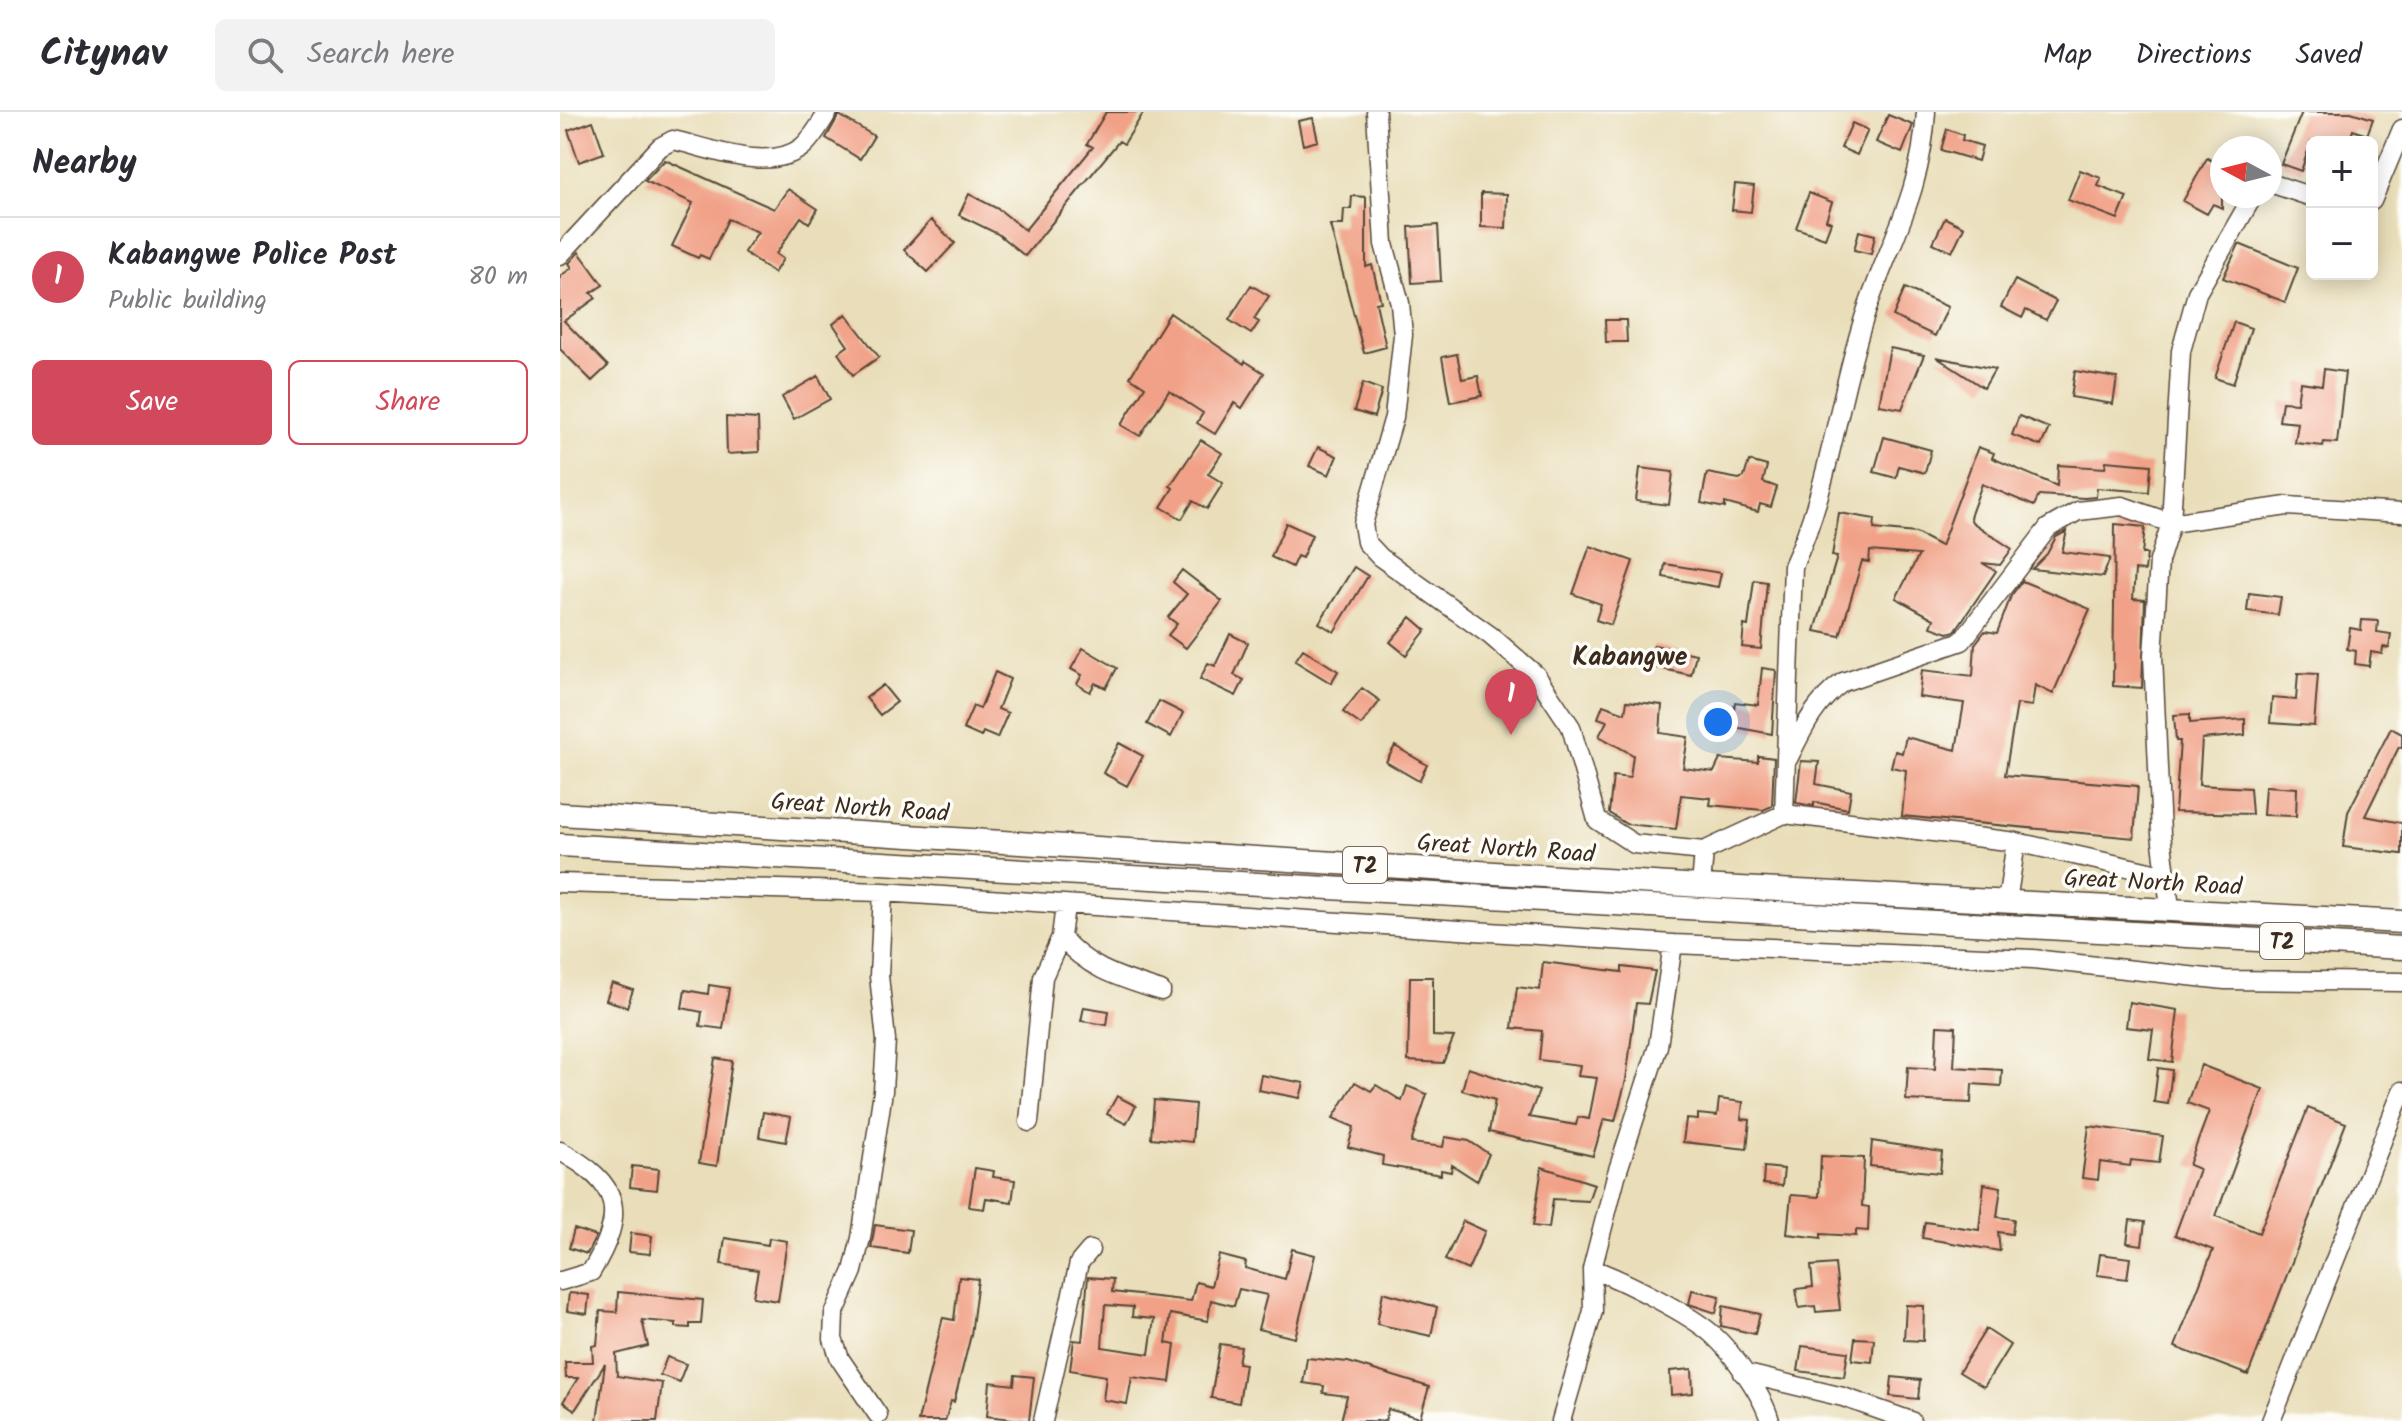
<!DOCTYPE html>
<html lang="en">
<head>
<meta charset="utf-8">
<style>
	:root { --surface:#fff; --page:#f2f2f3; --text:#2b2b33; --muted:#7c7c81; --line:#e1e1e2; --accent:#d1495b }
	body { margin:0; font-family:Kalam,sans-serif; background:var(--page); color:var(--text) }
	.controls { position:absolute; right:24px; top:24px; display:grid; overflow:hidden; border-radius:12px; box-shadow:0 4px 20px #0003 }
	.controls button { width:72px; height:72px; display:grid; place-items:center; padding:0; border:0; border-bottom:2px solid var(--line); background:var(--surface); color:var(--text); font:40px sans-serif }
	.compass { position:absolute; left:1650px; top:24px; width:72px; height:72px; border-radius:50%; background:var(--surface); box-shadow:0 4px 20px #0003; rotate:277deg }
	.you { position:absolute; left:1158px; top:610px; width:28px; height:28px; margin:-20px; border:6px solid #fff; border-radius:50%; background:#1a73e8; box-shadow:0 0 0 12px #1a73e833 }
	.badge { display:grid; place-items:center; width:52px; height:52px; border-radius:50%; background:var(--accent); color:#fff; font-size:26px; font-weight:700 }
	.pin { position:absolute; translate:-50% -66px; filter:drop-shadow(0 2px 4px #0008) }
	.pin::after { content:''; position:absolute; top:42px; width:28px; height:24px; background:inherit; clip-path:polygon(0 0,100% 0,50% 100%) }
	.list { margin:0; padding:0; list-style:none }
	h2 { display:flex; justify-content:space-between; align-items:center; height:104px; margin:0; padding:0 32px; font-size:34px }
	h2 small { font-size:26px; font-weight:400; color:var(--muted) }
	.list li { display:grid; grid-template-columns:52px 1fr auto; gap:24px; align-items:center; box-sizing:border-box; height:120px; padding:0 32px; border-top:2px solid var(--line) }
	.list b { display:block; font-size:30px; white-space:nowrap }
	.list p { margin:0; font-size:26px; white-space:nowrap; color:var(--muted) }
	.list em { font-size:26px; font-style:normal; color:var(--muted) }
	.actions { display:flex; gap:16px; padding:24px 32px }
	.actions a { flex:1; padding:18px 0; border:2px solid var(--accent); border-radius:12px; text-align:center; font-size:28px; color:var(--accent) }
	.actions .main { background:var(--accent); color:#fff }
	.icon { flex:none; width:44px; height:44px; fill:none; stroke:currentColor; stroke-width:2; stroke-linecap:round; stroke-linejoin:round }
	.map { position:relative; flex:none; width:1842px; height:1309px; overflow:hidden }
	header { display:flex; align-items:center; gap:48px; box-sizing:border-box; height:112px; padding:0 40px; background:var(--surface); border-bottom:2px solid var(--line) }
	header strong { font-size:38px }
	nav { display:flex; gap:44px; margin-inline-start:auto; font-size:28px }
	.search { width:560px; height:72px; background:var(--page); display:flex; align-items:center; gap:20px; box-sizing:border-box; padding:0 28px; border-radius:12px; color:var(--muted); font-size:30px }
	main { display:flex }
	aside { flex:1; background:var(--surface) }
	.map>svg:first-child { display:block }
</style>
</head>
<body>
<header>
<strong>Citynav</strong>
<div class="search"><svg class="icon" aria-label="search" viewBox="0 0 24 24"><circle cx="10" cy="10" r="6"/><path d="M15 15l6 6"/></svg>Search here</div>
<nav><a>Map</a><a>Directions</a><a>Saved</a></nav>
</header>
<main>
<aside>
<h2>Nearby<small></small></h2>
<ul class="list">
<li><span class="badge">1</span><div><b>Kabangwe Police Post</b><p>Public building</p></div><em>80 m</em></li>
</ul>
<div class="actions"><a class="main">Save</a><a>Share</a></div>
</aside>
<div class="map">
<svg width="1842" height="1309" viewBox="0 0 1842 1309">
	<rect width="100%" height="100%" fill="#fdfcf7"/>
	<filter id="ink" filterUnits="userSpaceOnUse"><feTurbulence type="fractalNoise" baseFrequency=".0125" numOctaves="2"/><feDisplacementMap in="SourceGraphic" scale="16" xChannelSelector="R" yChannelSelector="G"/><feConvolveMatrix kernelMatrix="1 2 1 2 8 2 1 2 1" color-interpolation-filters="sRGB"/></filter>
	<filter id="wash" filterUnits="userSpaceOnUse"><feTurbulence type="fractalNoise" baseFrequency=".006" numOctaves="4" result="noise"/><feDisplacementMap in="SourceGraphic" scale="32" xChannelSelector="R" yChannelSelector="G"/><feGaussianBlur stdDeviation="1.8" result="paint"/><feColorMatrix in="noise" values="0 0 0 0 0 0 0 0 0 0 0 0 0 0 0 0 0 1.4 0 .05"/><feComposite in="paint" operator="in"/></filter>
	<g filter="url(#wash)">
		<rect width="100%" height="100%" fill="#e9deb9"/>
		<g id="blocks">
			<path fill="#f1a187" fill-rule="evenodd" d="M546,0H584L564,32L559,29L465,144L438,122L399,103L409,82L440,98L465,118L533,35L527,32Z
				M1742,0H1791L1813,7L1807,23L1793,18L1789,30H1751L1741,59L1721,52Z
				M279,3L314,24L300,47L266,26Z
				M1328,3L1353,13L1342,41L1316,30Z
				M753,6L758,29L743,33L738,9Z
				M33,9L44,41L19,50L8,18Z
				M1292,11L1308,18L1297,43L1281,36Z
				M1387,17L1403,23L1402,28L1422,34L1418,49L1381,38Z
				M1647,46L1662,54V96L1653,92L1647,102L1623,89Z
				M105,48L214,97L228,77L258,97L249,111L241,105L216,142L223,147L214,161L184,140L198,120L168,107L149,147L140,143L138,146L112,134L133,91L85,69Z
				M1520,58L1541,66L1538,74L1567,85L1558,107L1508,88Z
				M1175,72L1194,74L1191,100L1172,98Z
				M921,81L947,82L946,116L921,115Z
				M1249,81L1272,90L1266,108L1271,110L1265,126L1236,116Z
				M792,84L806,85V155L812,153L821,190L816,191L826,235L804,241L770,113H783L784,97H791Z
				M1385,106L1404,115L1392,140L1373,131Z
				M371,108L395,131L368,160L344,138Z
				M878,113L881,169L852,171L849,115Z
				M1299,119L1315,123L1311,142L1294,138Z
				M1679,132L1738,156L1725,190L1663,166Z
				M19,140L43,173L31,181L36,186L4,209L48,254L32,269L0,237V164L12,156L9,151Z
				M1455,168L1496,189L1486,208L1466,198L1462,206L1441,195Z
				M691,173L709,184L694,207L699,210L691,222L669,208Z
				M1345,176L1388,195L1375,224L1333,204Z
				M610,201L684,252L685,249L704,261L682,296L674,291L655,322L637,311L643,301L609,279L580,324L561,313L585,275L570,265Z
				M286,202L319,245L293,263L278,241L288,234L273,212Z
				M1045,208H1066L1067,230H1046Z
				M1674,210L1691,216L1673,272L1655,266Z
				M1330,236L1364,243L1342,297L1319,293Z
				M897,242L902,267L918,264L922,284L890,290L882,245Z
				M1376,245L1435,257L1424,276Z
				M1764,257L1785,260L1777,331L1764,330L1763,334L1735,331L1738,311L1719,309L1722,290L1737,291L1740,270L1762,273Z
				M1515,259L1557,266L1553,292L1511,285Z
				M258,264L270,287L234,307L222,285Z
				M803,271L822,278L814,305L794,299Z
				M1459,304L1489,316L1481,334L1452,323Z
				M166,305L198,307L199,340L167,342Z
				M1324,325L1371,338L1365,361L1339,354L1336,366L1314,360Z
				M641,328L662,341L648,362L663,371L647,397L633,389L622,407L601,395L613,376L610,374Z
				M758,335L777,344L769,363L749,354Z
				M1418,335L1434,341L1432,346L1497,374L1498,353L1545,356L1546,349L1591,353L1589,380L1537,376L1536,385L1524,386L1479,383L1474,394L1422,372L1410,405L1412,410L1452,437L1440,453L1422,451L1436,459L1395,519L1388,521L1371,515L1374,507L1336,486L1359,443L1310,439L1309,450L1302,449L1280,524L1255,519L1277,445L1272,444L1279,401L1315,407L1314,417L1356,421L1381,434Z
				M1189,349L1207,354L1203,370L1217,375L1211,395L1200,392L1198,400L1165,391V396L1141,391L1147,361L1179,367L1184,365Z
				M1080,356L1113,360L1109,393L1076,389Z
				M726,411L752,423L742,446L737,444L732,455L711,445Z
				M1555,412L1585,415L1582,442H1587L1585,459L1575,458L1573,487L1585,488L1582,576L1553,574Z
				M1507,419L1502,440L1550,446L1543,465L1472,457L1487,442L1496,425Z
				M1030,434L1073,449L1051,513L1036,508L1041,492L1013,482Z
				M1105,452L1161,461L1158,475L1103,465Z
				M794,455L808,464L774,520L759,511Z
				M622,458L662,489L626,536L608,523L617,512L608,505L627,482L613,470Z
				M1194,468L1207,470L1201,537L1182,535L1184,513L1188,514Z
				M1462,469L1530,497L1493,582L1475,573L1472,594L1457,592L1445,663L1578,674L1574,726L1342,704L1346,658L1331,655L1335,639L1342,641L1346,625L1396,638L1404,591L1359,585L1362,558L1413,564L1415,532L1425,519L1437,521L1451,484Z
				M1689,481L1721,485L1718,503L1687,499Z
				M851,505L866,518L846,543L830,530Z
				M1802,508L1818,509L1817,520L1831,522L1829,536L1823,535L1822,542L1811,540L1809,554L1795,552L1796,539L1787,537L1790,516L1801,518Z
				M670,522L688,531L674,563L684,568L676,584L640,567L648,551L655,554Z
				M1094,533L1136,542L1131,563L1089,554Z
				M523,536L557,556L546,576L535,571L530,580L517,572L522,563L511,557Z
				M743,537L778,559L771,571L735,549Z
				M1202,556L1216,558L1212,622L1158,612L1160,597L1174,598L1175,590L1198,593Z
				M435,560L450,567L438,597L448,601L437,626L423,620L421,625L403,617L413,594L420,597Z
				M1738,561L1758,562L1754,614L1710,611L1712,586L1736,588Z
				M323,573L337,590L320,603L306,586Z
				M802,576L820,589L801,613L783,600Z
				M599,589L623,601L611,625L587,612Z
				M1067,589L1102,593L1100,621L1128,625L1123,656L1154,660L1160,647L1198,650V644L1214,646L1212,694L1203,698L1150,693L1151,686L1121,683L1116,717L1066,712L1049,701L1053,664L1070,666L1073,643L1039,624L1047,609L1038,606L1043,593L1065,601Z
				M1630,602V611L1685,607V623L1642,627L1639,673L1690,676L1692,702L1615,700L1620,629H1616L1614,603Z
				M1831,616L1842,622V636L1839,635L1805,704L1842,711V742L1783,735L1788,700Z
				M559,631L583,644L567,674L543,661Z
				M835,634L867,653L859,669L826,650Z
				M1241,649L1259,650L1256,672L1291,679L1288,697L1254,690V694L1236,691Z
				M1705,674L1737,676L1736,704L1703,703Z
				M983,850L1062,860V855L1095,859L1088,892L1076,891L1066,968L1055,1009L1044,1007L1033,1044L929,1020L935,988L902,978L908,956L979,979L969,1005L1016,1013L1018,1005L1029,1007L1037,966L1018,964L1020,953L979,948L982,919L952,916L957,875L980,878Z
				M850,865H873V924L894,925L883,951L848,949Z
				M52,871L73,878L67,895L46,888Z
				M149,873L169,876L163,917L140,914L142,900L122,896L125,878L148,882Z
				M1569,890L1618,898L1612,950L1589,947L1593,918L1566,915Z
				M524,895L549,899L547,913L521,909Z
				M1377,914L1396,915L1394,955L1442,958L1441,974L1412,972L1411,991L1346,988L1348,955L1375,957Z
				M155,946L172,949L157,1054L139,1051Z
				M1641,953L1703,977L1656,1104L1699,1121L1748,996L1786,1011L1688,1263L1615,1235L1653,1138L1615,1123L1639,1057L1629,1053L1649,999L1627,991Z
				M1598,956L1612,958L1608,992L1594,990Z
				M701,963L744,971L740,986L698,978Z
				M795,970L811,979L816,973L842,989L847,974L867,982L851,1031L883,1035L885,1025L909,1029L929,1042L917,1069L892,1053L891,1060L881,1058V1063L822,1053L823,1044L788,1035L794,1015L773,1006Z
				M557,984L576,994L566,1012L547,1002Z
				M1159,987L1183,990L1181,1007L1190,1008L1187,1037L1123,1030L1126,1007L1138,1008V1002L1157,1004Z
				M594,988L635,992L632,1030L591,1026Z
				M203,1000L231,1005L226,1030L199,1025Z
				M1529,1014L1603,1024L1599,1051L1571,1048L1570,1054L1540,1050L1538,1068L1522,1066Z
				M1312,1029L1382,1040L1380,1061L1310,1054Z
				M1261,1044L1304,1046L1302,1094L1309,1095L1308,1119L1296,1118V1124L1261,1122V1126L1227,1122L1231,1083L1259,1085Z
				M72,1054L99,1057L97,1078L70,1075Z
				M982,1055L1034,1072L1028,1089L993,1087L989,1116L973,1114Z
				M1204,1055L1224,1057L1222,1074L1203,1072Z
				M415,1056L434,1059L433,1065L455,1068L452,1090L426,1086L424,1097L409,1095Z
				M1424,1072L1441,1075L1437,1105L1454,1107L1452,1122L1438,1120L1440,1139L1362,1126L1365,1110L1419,1118Z
				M1570,1108L1585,1110L1582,1133L1567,1131Z
				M903,1109L925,1119L908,1158L885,1148Z
				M315,1113L351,1118L348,1141L311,1136Z
				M14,1117L36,1124L27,1142L9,1136Z
				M71,1121L92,1124L90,1142L69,1140Z
				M165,1126L208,1133L209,1126L227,1129L218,1189L193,1185L198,1158L161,1152Z
				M732,1137L755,1143L735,1226L698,1217L707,1183L679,1177L674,1194L651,1188L648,1209L610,1202L606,1231L615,1233L610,1270L572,1265L567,1292L543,1288L546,1264L510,1258L514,1228L522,1229L528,1165L553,1167L552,1180L631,1189L636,1170L651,1174L659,1143L686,1150L685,1156L725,1167ZM545,1193L573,1195L572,1205L594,1207L589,1242L542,1235Z
				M1540,1142L1570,1146L1567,1167L1537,1163Z
				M1275,1152L1280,1198L1256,1200L1255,1194L1239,1196L1236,1177L1253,1175L1251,1154Z
				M399,1165L418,1167L411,1223L394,1290L391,1289L385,1309H358L382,1209L383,1206L394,1208Z
				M1132,1178L1160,1184L1156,1201L1129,1192Z
				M58,1180L143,1188L141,1212H130V1216L116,1215V1211L82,1208L88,1234L56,1242L57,1264L102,1271L97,1309H37L45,1252L15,1298L3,1290L18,1266H6L5,1250H33L32,1234L37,1233L40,1199L57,1200Z
				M823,1180L877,1195L871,1224L817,1212Z
				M9,1181L29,1183L27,1202L7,1199Z
				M1346,1193L1364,1194L1363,1229L1344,1228Z
				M1163,1194L1200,1202L1195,1222L1161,1214Z
				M1426,1217L1450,1233L1424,1275L1399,1260Z
				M1295,1226L1314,1227L1312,1250L1292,1248Z
				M660,1232L681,1235L678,1251L685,1252L679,1291L651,1286Z
				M1242,1234L1288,1240L1284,1265L1238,1259Z
				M107,1245L126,1252L119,1270L100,1263Z
				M747,1246L788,1250L869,1275L860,1306L828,1297L825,1309H781L787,1284L763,1281L764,1274L743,1271Z
				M1132,1257L1133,1281L1111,1283L1110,1259Z
				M455,1263L474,1265L469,1309L427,1304L430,1270L454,1273Z
				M1332,1265L1360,1268L1358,1287L1330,1284Z"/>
		</g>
	</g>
	<g filter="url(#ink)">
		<use href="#blocks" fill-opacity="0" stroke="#554535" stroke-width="2"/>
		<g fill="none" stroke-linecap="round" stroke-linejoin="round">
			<defs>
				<path id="minor" d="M816,0L824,132L840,191L843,223L834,305L803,412L806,430L820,445L931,524L976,563L1011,615L1037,708L1074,732L1144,739L1141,774
					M1710,71L1752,85
					M1812,89L1842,17
					M0,143L100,35L113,28C149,36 209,61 242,35C252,27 261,11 268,0
					M1228,647C1243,617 1255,590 1283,570L1402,529L1488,416L1518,399L1562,394L1611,411L1727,394L1842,401
					M1224,702L1233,454C1271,372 1278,282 1307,197C1332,124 1361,82 1366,0
					M1144,739L1224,702L1456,730L1607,764
					M0,771L323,780L1113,832L1473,847L1665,868L1842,870
					M1447,790L1456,730
					M505,794L501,825C529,858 561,866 601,879
					M1610,796L1601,722L1593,544L1599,449L1611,411L1621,239L1637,181L1693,84
					M469,1010L483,865L501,825
					M0,1039C61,1072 67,1100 31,1160L1,1169
					M1032,1157C1061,1167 1130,1202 1152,1222C1173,1241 1203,1283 1210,1309
					M1183,1261L1283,1285L1351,1309
					M318,1303L280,1247L273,1227L274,1202L293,1159L301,1126L323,979L326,928L319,864L323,780
					M483,1309L519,1151L530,1138
					M1001,1309L1033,1199L1032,1157L1056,1064L1098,934L1113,832
					M1711,1309L1842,979"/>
				<path id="major" d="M0,702L1141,774L1842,810
					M0,733L1842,836"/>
			</defs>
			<use href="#minor" stroke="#554535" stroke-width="21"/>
			<use href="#major" stroke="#554535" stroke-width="25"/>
			<use href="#minor" stroke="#fff" stroke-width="18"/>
			<use href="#major" stroke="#fff" stroke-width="22"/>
		</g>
	</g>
	<g text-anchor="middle" stroke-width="7" stroke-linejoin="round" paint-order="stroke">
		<g fill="#fdfcf7" stroke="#75695f" stroke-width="2">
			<rect x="783" y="735" width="44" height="36" rx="6"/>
			<rect x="1700" y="811" width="44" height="36" rx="6"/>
		</g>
		<g font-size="22" font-weight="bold" fill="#3b2a1e">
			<text x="805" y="761">T2</text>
			<text x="1722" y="837">T2</text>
		</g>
		<g font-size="24" fill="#3b2a1e" stroke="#fdfcf7">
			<text transform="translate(300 695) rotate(4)" y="8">Great North Road</text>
			<text transform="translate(946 736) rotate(4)" y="8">Great North Road</text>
			<text transform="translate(1593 770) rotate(3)" y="8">Great North Road</text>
		</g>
		<g font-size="26" font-weight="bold" fill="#3b2a1e" stroke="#fdfcf7">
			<text x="1070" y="553">Kabangwe</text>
		</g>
	</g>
</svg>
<div class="controls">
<button>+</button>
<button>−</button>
</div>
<svg class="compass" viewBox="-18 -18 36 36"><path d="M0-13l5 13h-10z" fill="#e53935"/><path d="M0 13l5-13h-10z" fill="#7c7c81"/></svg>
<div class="you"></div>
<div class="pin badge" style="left:951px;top:623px">1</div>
</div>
</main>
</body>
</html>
